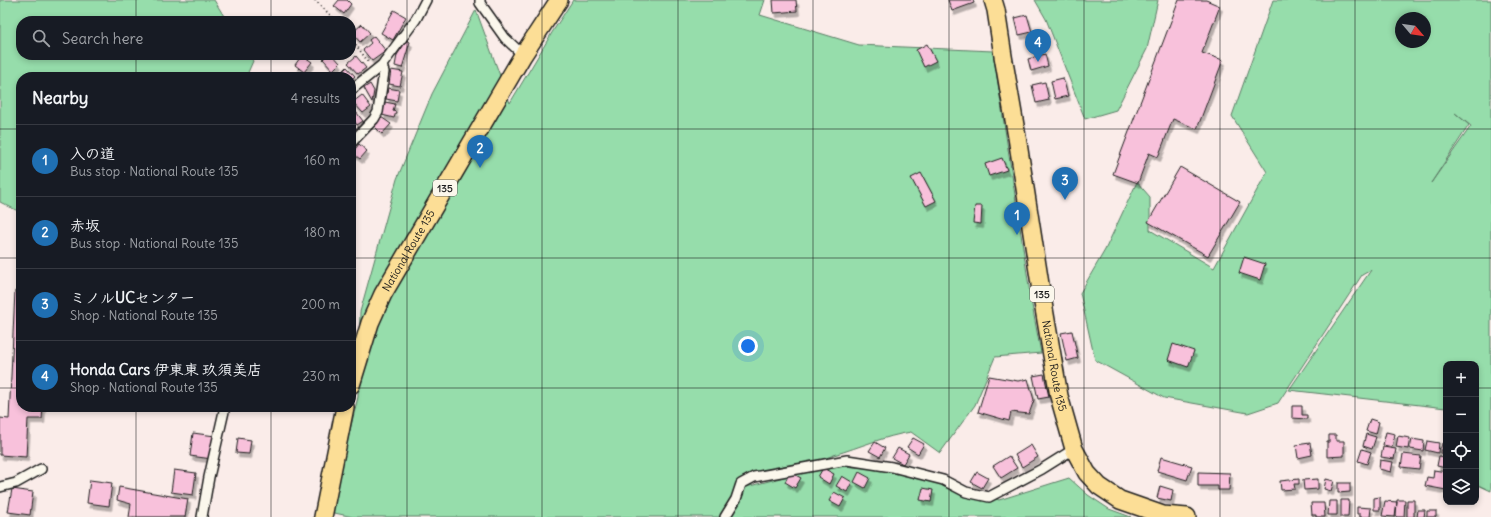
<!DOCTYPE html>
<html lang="en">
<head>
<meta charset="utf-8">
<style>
	:root { --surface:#171b24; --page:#20242c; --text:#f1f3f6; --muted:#9ea1a6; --line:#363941; --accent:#1f6fb2 }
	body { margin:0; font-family:Delius,"Klee One",sans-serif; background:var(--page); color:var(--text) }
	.controls { position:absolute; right:12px; bottom:12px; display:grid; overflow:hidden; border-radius:8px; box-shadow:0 2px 6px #0003 }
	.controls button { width:36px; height:36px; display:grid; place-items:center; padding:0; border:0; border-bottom:1px solid var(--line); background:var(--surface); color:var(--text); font:20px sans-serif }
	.compass { position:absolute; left:1395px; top:12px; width:36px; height:36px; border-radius:50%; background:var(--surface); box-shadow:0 2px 6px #0003; rotate:119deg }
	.you { position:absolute; left:748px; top:346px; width:14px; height:14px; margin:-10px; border:3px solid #fff; border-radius:50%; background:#1a73e8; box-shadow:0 0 0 6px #1a73e833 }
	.badge { display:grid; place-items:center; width:26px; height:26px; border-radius:50%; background:var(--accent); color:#fff; font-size:13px; font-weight:700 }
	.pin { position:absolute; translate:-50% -33px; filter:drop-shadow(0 1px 2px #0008) }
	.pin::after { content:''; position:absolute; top:21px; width:14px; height:12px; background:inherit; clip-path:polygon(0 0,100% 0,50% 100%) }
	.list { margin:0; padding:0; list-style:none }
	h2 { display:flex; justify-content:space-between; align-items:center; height:52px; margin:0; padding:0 16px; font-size:17px }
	h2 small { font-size:13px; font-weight:400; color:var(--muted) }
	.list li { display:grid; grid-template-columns:26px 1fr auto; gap:12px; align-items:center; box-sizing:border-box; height:72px; padding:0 16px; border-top:1px solid var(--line) }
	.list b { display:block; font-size:15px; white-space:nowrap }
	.list p { margin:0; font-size:13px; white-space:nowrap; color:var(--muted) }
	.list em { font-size:13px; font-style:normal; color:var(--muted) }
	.icon { flex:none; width:22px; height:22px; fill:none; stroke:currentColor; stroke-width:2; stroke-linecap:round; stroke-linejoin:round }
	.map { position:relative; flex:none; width:1491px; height:517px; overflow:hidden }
	.search { position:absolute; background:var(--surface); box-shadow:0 2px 6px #0003; left:16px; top:16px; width:340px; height:44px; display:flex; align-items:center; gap:10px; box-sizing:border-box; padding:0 14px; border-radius:16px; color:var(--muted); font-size:15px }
	.panel { position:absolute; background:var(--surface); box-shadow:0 2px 6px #0003; left:16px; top:72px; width:340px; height:340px; border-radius:16px }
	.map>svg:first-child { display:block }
</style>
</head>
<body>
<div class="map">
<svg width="1491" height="517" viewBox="0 0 1491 517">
	<defs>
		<filter id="shadow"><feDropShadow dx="2.5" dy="4.5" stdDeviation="0" flood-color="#0004"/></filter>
	</defs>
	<rect width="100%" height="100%" fill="#faece9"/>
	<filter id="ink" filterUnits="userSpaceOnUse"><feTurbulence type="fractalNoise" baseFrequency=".025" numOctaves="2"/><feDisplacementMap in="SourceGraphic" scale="8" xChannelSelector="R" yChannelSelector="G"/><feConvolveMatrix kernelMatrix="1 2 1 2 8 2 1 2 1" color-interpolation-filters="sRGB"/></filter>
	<g filter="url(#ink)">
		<path fill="#96ddab" stroke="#597c64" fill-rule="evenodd" d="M0,0H214L227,21H21V55H249L253,61L246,77H21V218L18,211L0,202Z
			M573,0H765L760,15L859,45L993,51L1031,300L1041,353L995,357L975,405L940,453L911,432C885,436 860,447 834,455C808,465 781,472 754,477L746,487L788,476L841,466L910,471L957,483L999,500L1069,478L1088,495L1109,509L1131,517H353L330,512L358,397L360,312L397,179L432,94L476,10L510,103L553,31Z
			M1035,0H1158L1147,49L1116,110L1085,119L1046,19Z
			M1273,0H1491V491L1476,484V364H1446V408L1289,390L1371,270L1362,275L1278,403L1248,413L1164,398L1095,360L1080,293L1105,250L1137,182L1150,197V230L1214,268L1267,172L1232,116ZM1401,18H1425V42H1401ZM1455,113L1471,126L1431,183L1469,125Z"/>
		<path fill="#f8c1db" stroke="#1c1c1c" filter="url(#shadow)" d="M339,0H347L351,4L344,14L334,6Z
			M773,0H796L797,11L774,13Z
			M948,0H973L974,3L952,11Z
			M1179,0H1206L1220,6L1202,53L1223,60L1197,129L1173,119L1158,157L1149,153L1138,183L1113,174Z
			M394,10L406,17L393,40L381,33Z
			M1027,15L1032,32L1019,35L1015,18Z
			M362,24L370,33L360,42L352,33Z
			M374,36L386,51L372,61L363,50L371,43L369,40Z
			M407,40L410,42L402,68L395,66L397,55Z
			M927,44L936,61L924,67L916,50Z
			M1045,54L1048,66L1031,71L1028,59Z
			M302,55L312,62L304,72L295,65Z
			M327,55H333L340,63L333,70L323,59Z
			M356,56L366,68L358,74L348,63Z
			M347,67L355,76L351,80V77H339L338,76Z
			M391,70L403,72L400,86L389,84Z
			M1063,78L1068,96L1055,99L1051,81Z
			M1045,82L1049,100L1036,103L1032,85Z
			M370,84L374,91L372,102L364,88Z
			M388,88L399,90L397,101L386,99Z
			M362,95L371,107L363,113L353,102Z
			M385,102L395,104L393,111L396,112L394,118L382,115Z
			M353,108L363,121L357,125L351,116V109Z
			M381,117L391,124L382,134L374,126Z
			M351,124L357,129L351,136Z
			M359,144L367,151L360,159L352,153Z
			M1002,158L1007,170L989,176L985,164Z
			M1180,167L1240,202L1208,256L1148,222Z
			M921,173L936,201L926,206L911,178Z
			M975,206H982L981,224L973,223Z
			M1244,257L1265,264L1260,280L1239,273Z
			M15,291H21V407H43L42,419H28L26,457L0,455V418L9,419Z
			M1072,331L1078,358L1067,361L1061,333Z
			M1173,344L1194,351L1188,367L1168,360Z
			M1044,374L1049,397L1038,399L1033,376Z
			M989,376L1018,381L1028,379L1034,400L1029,414L1011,412L1009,421L978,412Z
			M1292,406H1302V415H1307V419L1292,418Z
			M1370,419L1379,422L1376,434L1366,431Z
			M1386,432L1395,434L1392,447L1383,445Z
			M193,433L215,436L212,459L190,456Z
			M1366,434L1376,437L1372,449L1363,446Z
			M1329,435H1336V441H1344V456L1327,457V442H1329Z
			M1398,436L1410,438L1408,449L1396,447Z
			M238,438L251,440L249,454L236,453Z
			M913,438L924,444L918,454L907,447Z
			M1412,439L1424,441L1423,451L1410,449Z
			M1427,441L1439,443L1438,453L1425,450Z
			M875,442L885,448L880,457L869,451Z
			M1310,443L1312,455L1298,458L1296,445Z
			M1442,443L1446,444V454L1440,453Z
			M1031,445L1038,457L1022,467L1015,455Z
			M1383,447L1396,449L1394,459L1381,457Z
			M898,448L909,454L903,464L892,458Z
			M1362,449L1371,452L1367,464L1358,461Z
			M1403,454L1421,456L1419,469L1401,467Z
			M1009,456L1017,468L1001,478L993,466Z
			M1439,456L1446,457V468L1437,466Z
			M1161,457L1192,466L1187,480L1157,471Z
			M1380,460L1393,462L1391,472L1379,469Z
			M823,468L834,474L829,484L818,477Z
			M174,470L196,473L193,495L171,492Z
			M1434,470L1446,472V490L1425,486L1427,477L1433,478Z
			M790,472L801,478L795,488L785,482Z
			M859,472L870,478L865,488L854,482Z
			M977,472L988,478L982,488L971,482Z
			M1198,472L1230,473L1229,490H1218V486H1198Z
			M842,476L852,482L847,492L836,486Z
			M1299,479V484H1294L1295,489L1281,490L1280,481Z
			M1318,479V489L1304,490L1303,480Z
			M1326,479L1334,481L1331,491L1324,489Z
			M90,480L112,483L109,506L87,503Z
			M1338,483H1350V492L1338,493Z
			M1160,486L1173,490L1171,501L1157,498Z
			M119,487L188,499L185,517H129L131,504L117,500Z
			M923,488L933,490L931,502L920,500Z
			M12,489L33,492L30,515L8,512Z
			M834,492L845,498L840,507L829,501Z
			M1380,497V510H1374V498Z
			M1341,500H1349L1348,517H1341Z
			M1397,500H1405L1404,517H1396Z
			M1407,500H1414V517H1407Z
			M1329,501H1337V515H1328Z
			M1385,501L1397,502L1395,517L1382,516Z
			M1311,503H1324L1325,517H1316V515H1312Z
			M1357,507L1371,508L1370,517H1360V514H1357Z
			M1418,510H1425L1424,517H1417Z
			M1427,511H1436V517H1427Z"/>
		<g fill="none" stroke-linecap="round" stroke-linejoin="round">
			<defs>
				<path id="street" d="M480,0V3L505,38L523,55
					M351,90L382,65L416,19L426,0
					M351,143L374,119L378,112L384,72L382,65
					M0,487L16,483L41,469
					M202,517L209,477L225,407
					M725,517L736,499L741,484L754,477L847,460L892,467L943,480L966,492L989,497L1042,469L1074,449"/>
				<g id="highway">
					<path id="s1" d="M993,0L996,10L1003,56L1017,137L1042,297L1059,396L1074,449L1087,473L1099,486L1120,500L1163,515L1187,517"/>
					<path id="s2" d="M351,385L370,323L383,294L523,55L559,0"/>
					<path d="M323,517L345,407"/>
				</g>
			</defs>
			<use href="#street" stroke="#1c1c1c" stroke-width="12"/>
			<use href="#highway" stroke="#1c1c1c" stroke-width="20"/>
			<path stroke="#1c1c1c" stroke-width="2" stroke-dasharray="1 3" stroke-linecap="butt" d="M315,0L336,21
				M351,38L369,63"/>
			<use href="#street" stroke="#fbf7ec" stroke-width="9"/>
			<use href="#highway" stroke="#fcde96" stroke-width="17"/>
		</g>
	</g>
	<path fill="none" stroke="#1c1c1c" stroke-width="1" stroke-opacity="0.55" d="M136,0V21M271,0V21M407,0V517M542,0V517M678,0V517M813,0V517M949,0V517M1084,0V517M1220,0V517M1355,0V517M136,55V77M271,55V77M0,129H21M351,129H1491M0,258H21M351,258H1491M0,388H21M351,388H1446M1476,388H1491M136,407V517M271,407V517"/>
	<g text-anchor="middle" stroke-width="3.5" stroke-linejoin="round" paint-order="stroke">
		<g fill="#fbf7ec" stroke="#5f5e5a" stroke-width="1">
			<rect x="433" y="180" width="24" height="16" rx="3"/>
			<rect x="1030" y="286" width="24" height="16" rx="3"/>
		</g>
		<g font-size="10" font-weight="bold" fill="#1c1c1c">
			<text x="445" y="192">135</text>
			<text x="1042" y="298">135</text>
		</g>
		<g font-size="11" fill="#1c1c1c" stroke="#fbf7ec">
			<text dy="4" stroke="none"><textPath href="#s2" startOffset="147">National Route 135</textPath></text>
			<text dy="4" stroke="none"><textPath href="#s1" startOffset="371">National Route 135</textPath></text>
		</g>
	</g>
</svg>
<div class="controls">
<button>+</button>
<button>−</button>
<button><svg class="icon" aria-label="locate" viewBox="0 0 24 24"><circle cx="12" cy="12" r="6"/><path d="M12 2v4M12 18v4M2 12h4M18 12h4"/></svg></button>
<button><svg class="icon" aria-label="layers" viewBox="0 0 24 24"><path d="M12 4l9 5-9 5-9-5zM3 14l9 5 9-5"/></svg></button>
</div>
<svg class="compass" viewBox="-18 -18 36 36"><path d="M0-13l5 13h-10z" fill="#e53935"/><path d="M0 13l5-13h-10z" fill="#9ea1a6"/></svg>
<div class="you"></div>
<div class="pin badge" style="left:1017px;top:235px">1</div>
<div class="pin badge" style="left:480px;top:168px">2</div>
<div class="pin badge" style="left:1065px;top:200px">3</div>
<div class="pin badge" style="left:1038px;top:62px">4</div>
<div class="search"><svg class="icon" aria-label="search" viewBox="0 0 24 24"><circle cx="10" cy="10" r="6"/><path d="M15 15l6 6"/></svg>Search here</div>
<section class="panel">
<h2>Nearby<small>4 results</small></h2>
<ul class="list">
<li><span class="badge">1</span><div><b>入の道</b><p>Bus stop · National Route 135</p></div><em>160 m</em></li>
<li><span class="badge">2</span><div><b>赤坂</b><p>Bus stop · National Route 135</p></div><em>180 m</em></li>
<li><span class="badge">3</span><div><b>ミノルUCセンター</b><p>Shop · National Route 135</p></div><em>200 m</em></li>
<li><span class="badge">4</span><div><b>Honda Cars 伊東東 玖須美店</b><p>Shop · National Route 135</p></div><em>230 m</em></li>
</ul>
</section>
</div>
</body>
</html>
